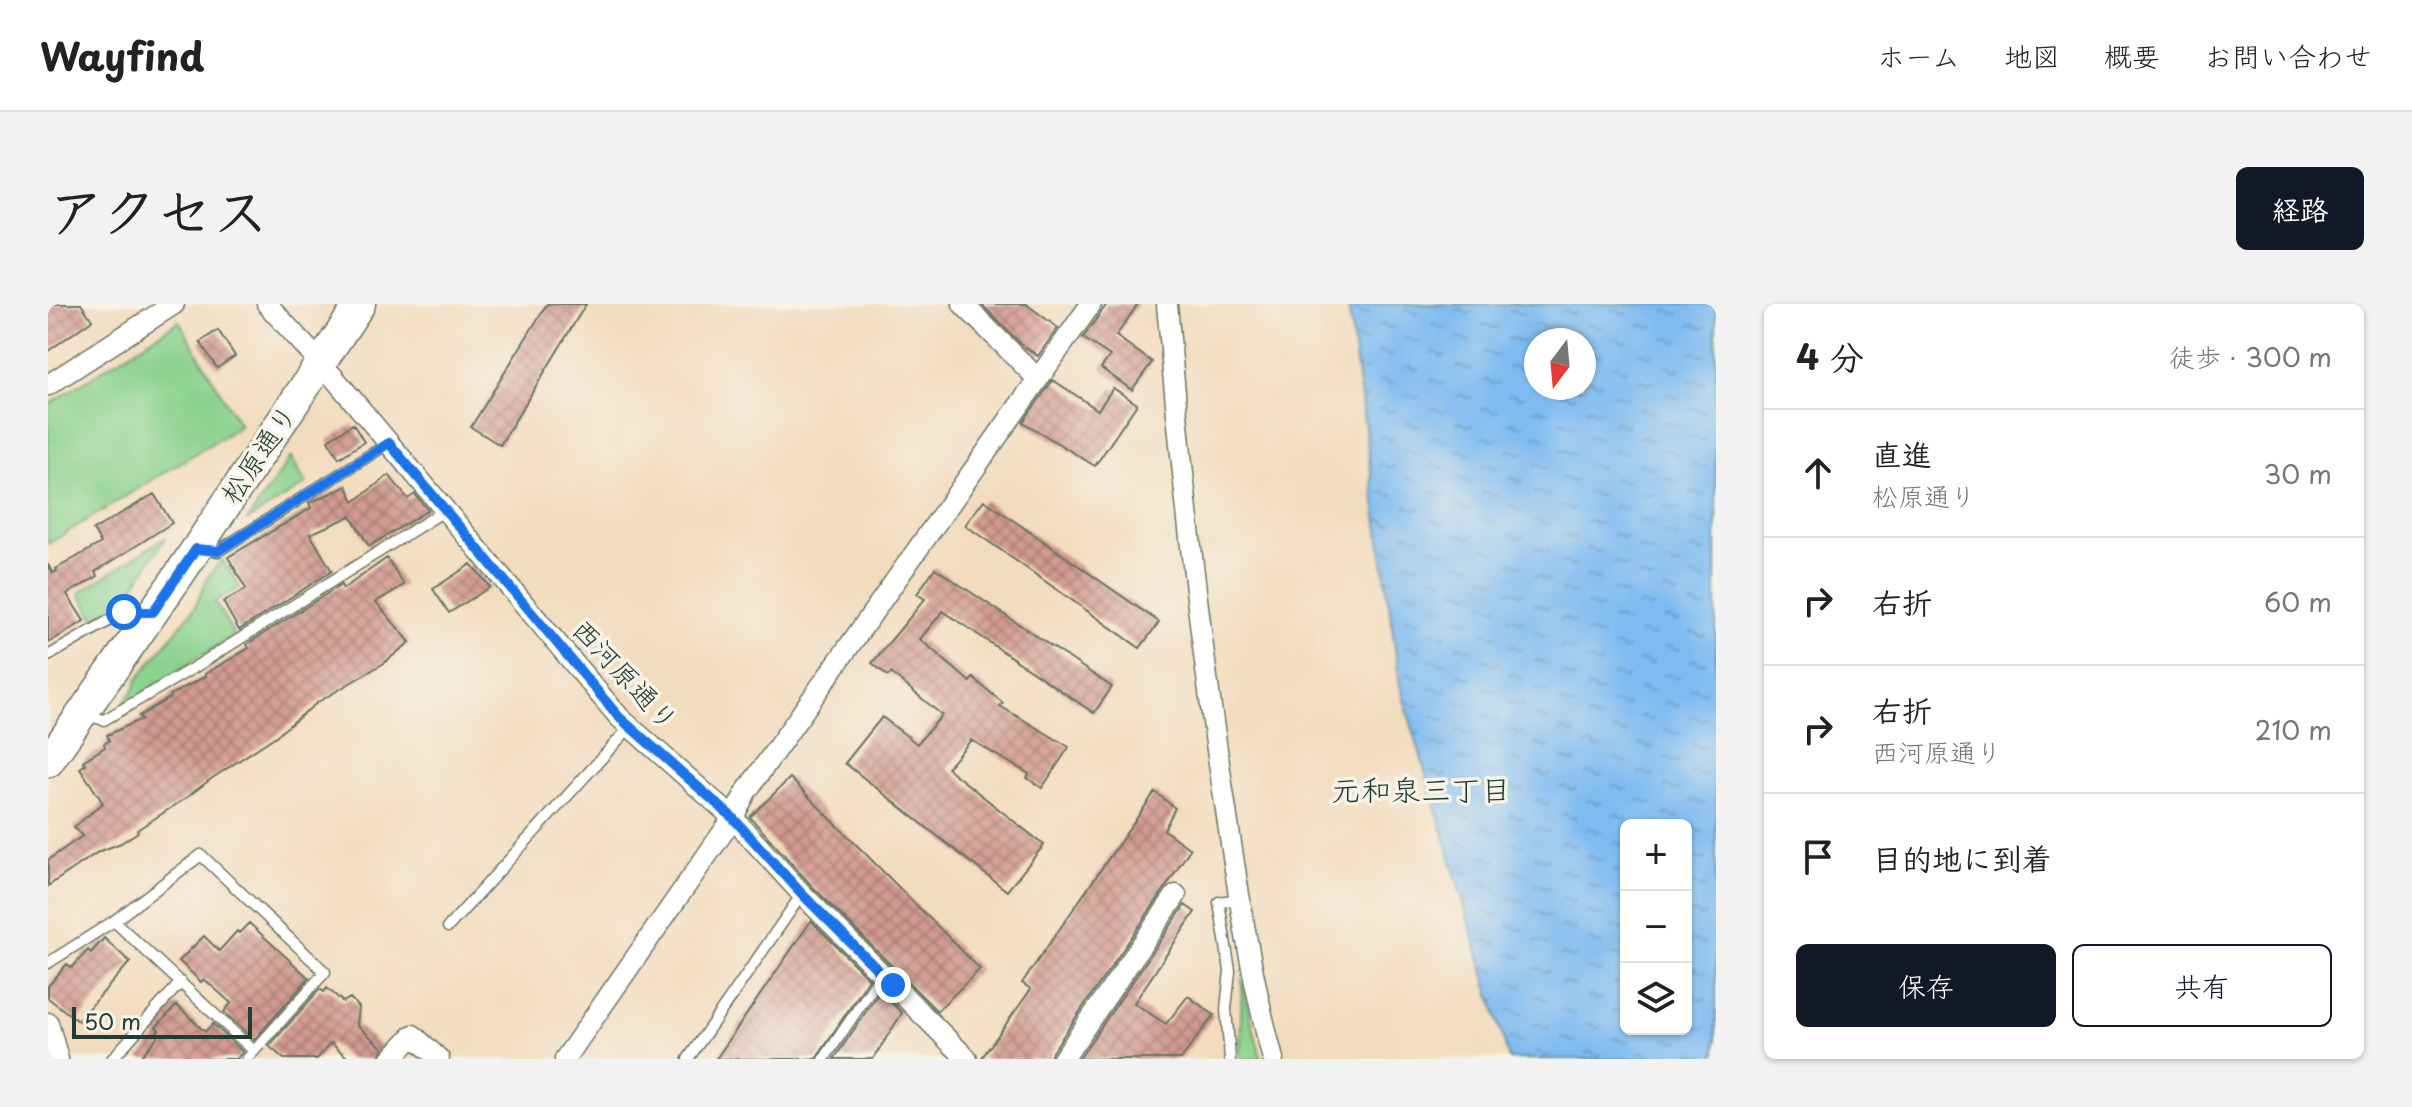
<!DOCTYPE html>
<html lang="ja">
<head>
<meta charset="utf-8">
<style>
	:root { --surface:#fff; --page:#f2f2f2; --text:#222; --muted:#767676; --line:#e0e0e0; --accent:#111827 }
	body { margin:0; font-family:"Playpen Sans","Klee One",sans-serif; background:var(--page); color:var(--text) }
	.controls { position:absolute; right:24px; bottom:24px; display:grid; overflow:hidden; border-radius:12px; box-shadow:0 2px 6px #0004 }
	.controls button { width:72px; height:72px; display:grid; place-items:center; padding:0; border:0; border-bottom:2px solid var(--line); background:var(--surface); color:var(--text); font:40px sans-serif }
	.compass { position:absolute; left:1476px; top:24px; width:72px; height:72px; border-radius:50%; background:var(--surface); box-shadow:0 2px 6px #0004; rotate:196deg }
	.scale { position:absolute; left:24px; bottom:20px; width:180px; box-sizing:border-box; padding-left:8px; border:4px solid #1f3d34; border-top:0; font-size:22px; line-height:28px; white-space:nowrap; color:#1f3d34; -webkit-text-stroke:6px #f7f3e8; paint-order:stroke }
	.stop { position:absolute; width:24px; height:24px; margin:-18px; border:6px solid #1a73e8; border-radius:50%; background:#fff }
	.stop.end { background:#1a73e8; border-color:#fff; box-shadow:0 2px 8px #0008 }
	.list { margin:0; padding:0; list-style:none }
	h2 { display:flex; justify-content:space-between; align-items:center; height:104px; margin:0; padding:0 32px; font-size:34px }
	h2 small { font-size:26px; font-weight:400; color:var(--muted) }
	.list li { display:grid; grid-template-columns:52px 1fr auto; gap:24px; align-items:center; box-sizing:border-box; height:128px; padding:0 32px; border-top:2px solid var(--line) }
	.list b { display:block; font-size:30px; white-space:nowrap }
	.list p { margin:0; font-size:26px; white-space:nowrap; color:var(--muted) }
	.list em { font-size:26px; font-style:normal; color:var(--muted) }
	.actions { display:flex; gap:16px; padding:24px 32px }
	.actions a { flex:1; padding:18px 0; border:2px solid var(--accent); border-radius:12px; text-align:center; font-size:28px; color:var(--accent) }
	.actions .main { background:var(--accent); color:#fff }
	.icon { flex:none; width:44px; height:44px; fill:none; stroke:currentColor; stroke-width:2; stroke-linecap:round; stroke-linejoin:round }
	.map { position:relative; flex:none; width:1668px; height:755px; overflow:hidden; border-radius:12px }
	header { display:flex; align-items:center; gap:48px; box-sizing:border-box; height:112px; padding:0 40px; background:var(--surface); border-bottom:2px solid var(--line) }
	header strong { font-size:38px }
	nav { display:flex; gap:44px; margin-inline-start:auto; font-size:28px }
	.intro { display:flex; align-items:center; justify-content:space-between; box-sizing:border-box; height:192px; padding:0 48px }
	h1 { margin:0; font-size:56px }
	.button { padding:20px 36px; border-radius:12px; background:var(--accent); color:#fff; font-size:28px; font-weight:700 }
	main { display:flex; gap:48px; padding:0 48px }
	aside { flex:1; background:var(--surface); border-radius:12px; box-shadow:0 2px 6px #0004 }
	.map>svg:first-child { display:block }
</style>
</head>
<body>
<header>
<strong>Wayfind</strong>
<nav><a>ホーム</a><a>地図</a><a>概要</a><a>お問い合わせ</a></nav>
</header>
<div class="intro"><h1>アクセス</h1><a class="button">経路</a></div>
<main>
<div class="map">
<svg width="1668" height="755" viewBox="0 0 1668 755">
	<defs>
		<pattern id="water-ripples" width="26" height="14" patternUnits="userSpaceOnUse" patternTransform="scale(2)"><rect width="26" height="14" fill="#7ebbf1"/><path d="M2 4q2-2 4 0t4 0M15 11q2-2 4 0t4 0" fill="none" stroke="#6799c4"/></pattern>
		<pattern id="building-cross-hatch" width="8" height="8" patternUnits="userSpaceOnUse" patternTransform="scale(2)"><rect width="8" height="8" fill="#d39a90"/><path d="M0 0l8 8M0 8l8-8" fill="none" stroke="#ab7f76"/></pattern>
	</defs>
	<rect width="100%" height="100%" fill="#f7f3e8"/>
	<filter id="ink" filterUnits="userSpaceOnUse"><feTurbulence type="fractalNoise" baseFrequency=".0125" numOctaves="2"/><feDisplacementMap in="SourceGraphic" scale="16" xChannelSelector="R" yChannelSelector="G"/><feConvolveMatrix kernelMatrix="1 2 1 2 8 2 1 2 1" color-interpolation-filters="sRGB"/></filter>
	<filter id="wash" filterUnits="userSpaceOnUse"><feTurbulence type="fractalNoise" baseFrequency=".006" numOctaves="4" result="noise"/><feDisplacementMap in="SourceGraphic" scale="32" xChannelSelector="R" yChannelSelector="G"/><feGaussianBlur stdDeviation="1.8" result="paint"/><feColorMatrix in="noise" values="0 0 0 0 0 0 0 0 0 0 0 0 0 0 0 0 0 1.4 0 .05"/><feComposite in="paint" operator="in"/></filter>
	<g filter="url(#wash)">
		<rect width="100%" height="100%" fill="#f3dcbd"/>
		<path fill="#8ad28d" stroke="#548860" stroke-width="2" d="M131,17L192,122L0,240V101Z
			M243,153L258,180L199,217Z
			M118,233L77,296L47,315L31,289Z
			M174,255L192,283L167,298L186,331L73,403L87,384L89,376L146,305L159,275Z
			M1194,675L1213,755H1192Z"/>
		<path fill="url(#water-ripples)" stroke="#4e7c92" stroke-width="2" fill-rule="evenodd" d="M1300,0H1668V755H1461L1352,381ZM1488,36H1536V84H1488ZM1638,521V725H1578V521Z"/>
		<g id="blocks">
			<path fill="url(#building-cross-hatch)" d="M0,0H33L44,16L0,47Z
				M499,0H538L452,141L423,123Z
				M933,0H978L1010,24L990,52L973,40Z
				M1059,0H1090L1068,32L1104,58L1084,86L1053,64L1062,52L1035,34Z
				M170,26L187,52L169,64L152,38Z
				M1005,76L1050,106L1065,84L1089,100L1047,162L975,118Z
				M305,120L316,138L291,154L280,136Z
				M341,171L360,195L367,190L380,206L321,242L303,212L262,230L284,267L191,326L175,298L198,285L180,253L263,204L261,199L299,182L306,198Z
				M106,190L124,219L47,268L50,272L19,290L36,317L0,339V261L5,269L9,267L8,265L53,239L45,226Z
				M936,196L1111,318L1092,344L917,221Z
				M339,254L356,281L328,298L362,338L336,359L270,398L228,432L163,475L138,494L89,526L90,528L73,539L50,548L0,582V556L34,532L26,523L55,499L32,464L38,460L35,457L57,443L56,440L61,437L59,431L94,415L91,412L123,393L122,391L158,372L157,370L201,344L199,340L293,281L295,285Z
				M423,260L442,283L401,309L385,285Z
				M887,264L1064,383L1046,409L895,307L872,335L922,378L925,374L955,399L952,402L1021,443L994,484L979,474L981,470L923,436L899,464L996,541L959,587L797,459L834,413L869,440L894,411L843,369L840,372L824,359L877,295L869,290Z
				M742,474L932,665L889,707L763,581L702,513Z
				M1107,488L1127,504L1116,526L1142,545L1116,586L1004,748L1002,755H933L983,685L974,679Z
				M1137,601L1147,608L1086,699L1118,720L1140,692L1166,711L1133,755H1031Z
				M763,617L821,675L768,755H668Z
				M201,619L261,674L206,736L176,708L183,699L156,675L153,678L131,657L156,632L171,647L189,627L191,629Z
				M56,634L82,658L30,717L0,694V682L19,660L24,664L40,646L43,649Z
				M279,684L295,698L302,694L311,703L309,721L335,744L330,755H301L283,739L269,755H236L221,742L272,685L276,688Z
				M832,687L854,709L825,755H786Z
				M129,701L157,728L165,720L195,748L192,751L189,755H91L110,732L108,729L111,726L108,723Z"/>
		</g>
	</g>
	<g filter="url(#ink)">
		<use href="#blocks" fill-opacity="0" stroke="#697564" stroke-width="2"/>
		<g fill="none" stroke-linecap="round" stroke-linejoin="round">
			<defs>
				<path id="lane" d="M154,245L170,247L341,139
					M0,352L76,308H98
					M38,411L56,416L147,363L396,207
					M66,617L206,747
					M400,623L582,423
					M0,659L66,617L153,551L277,668L199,755
					M64,755L133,678
					M640,755L754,590
					M776,755L833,671
					M1182,755L1178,705L1182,667L1171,598L1191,595"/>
				<path id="street" d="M219,0L287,75L571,413L685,514L754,590L919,755
					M915,0L990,75
					M1119,0C1133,165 1151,329 1176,493C1189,581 1202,669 1225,755
					M0,81L126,0
					M0,719L10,755
					M343,755L365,731L391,755
					M517,755L685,514L698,488L1043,0
					M1015,755L1128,591"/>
				<path id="secondary" d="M0,458L131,271L312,0"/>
			</defs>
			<use href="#lane" stroke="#697564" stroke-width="13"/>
			<use href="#street" stroke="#697564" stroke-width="23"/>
			<use href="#secondary" stroke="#697564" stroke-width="33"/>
			<use href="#lane" stroke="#fff" stroke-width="10"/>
			<use href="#street" stroke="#fff" stroke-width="20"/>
			<use href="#secondary" stroke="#fff" stroke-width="30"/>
		</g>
	</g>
	<g fill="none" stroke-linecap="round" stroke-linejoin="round" filter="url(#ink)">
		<path stroke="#1a73e8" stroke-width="10" d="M76,308H105L148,245L170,247L341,139L571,413L685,514L754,590L845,681"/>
	</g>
	<g text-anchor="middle" stroke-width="7" stroke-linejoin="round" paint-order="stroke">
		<g font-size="28" fill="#1f3d34" stroke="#f7f3e8">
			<text transform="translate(211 150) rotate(-56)" y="10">松原通り</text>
			<text transform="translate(577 371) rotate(47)" y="10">西河原通り</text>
		</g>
		<g font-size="30" fill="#1f3d34" stroke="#f7f3e8">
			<text x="1373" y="497">元和泉三丁目</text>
		</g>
	</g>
</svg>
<div class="controls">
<button>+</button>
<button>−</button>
<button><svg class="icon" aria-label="layers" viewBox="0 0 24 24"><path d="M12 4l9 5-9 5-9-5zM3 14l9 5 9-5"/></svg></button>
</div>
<svg class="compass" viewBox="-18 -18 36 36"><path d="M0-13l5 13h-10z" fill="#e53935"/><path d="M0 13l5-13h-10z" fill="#767676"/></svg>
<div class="scale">50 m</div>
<div class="stop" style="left:76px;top:308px"></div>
<div class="stop end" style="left:845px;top:681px"></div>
</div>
<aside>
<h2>4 分<small>徒歩 · 300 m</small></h2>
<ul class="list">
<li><svg class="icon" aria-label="ahead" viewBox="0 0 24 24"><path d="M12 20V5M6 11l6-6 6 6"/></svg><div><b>直進</b><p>松原通り</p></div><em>30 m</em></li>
<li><svg class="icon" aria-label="right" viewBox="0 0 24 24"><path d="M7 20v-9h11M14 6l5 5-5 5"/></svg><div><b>右折</b></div><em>60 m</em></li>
<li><svg class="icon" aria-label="right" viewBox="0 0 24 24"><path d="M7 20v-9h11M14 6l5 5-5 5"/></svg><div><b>右折</b><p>西河原通り</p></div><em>210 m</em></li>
<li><svg class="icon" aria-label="arrive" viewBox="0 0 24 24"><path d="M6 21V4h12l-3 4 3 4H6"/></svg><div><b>目的地に到着</b></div></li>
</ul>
<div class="actions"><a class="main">保存</a><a>共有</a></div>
</aside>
</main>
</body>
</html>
